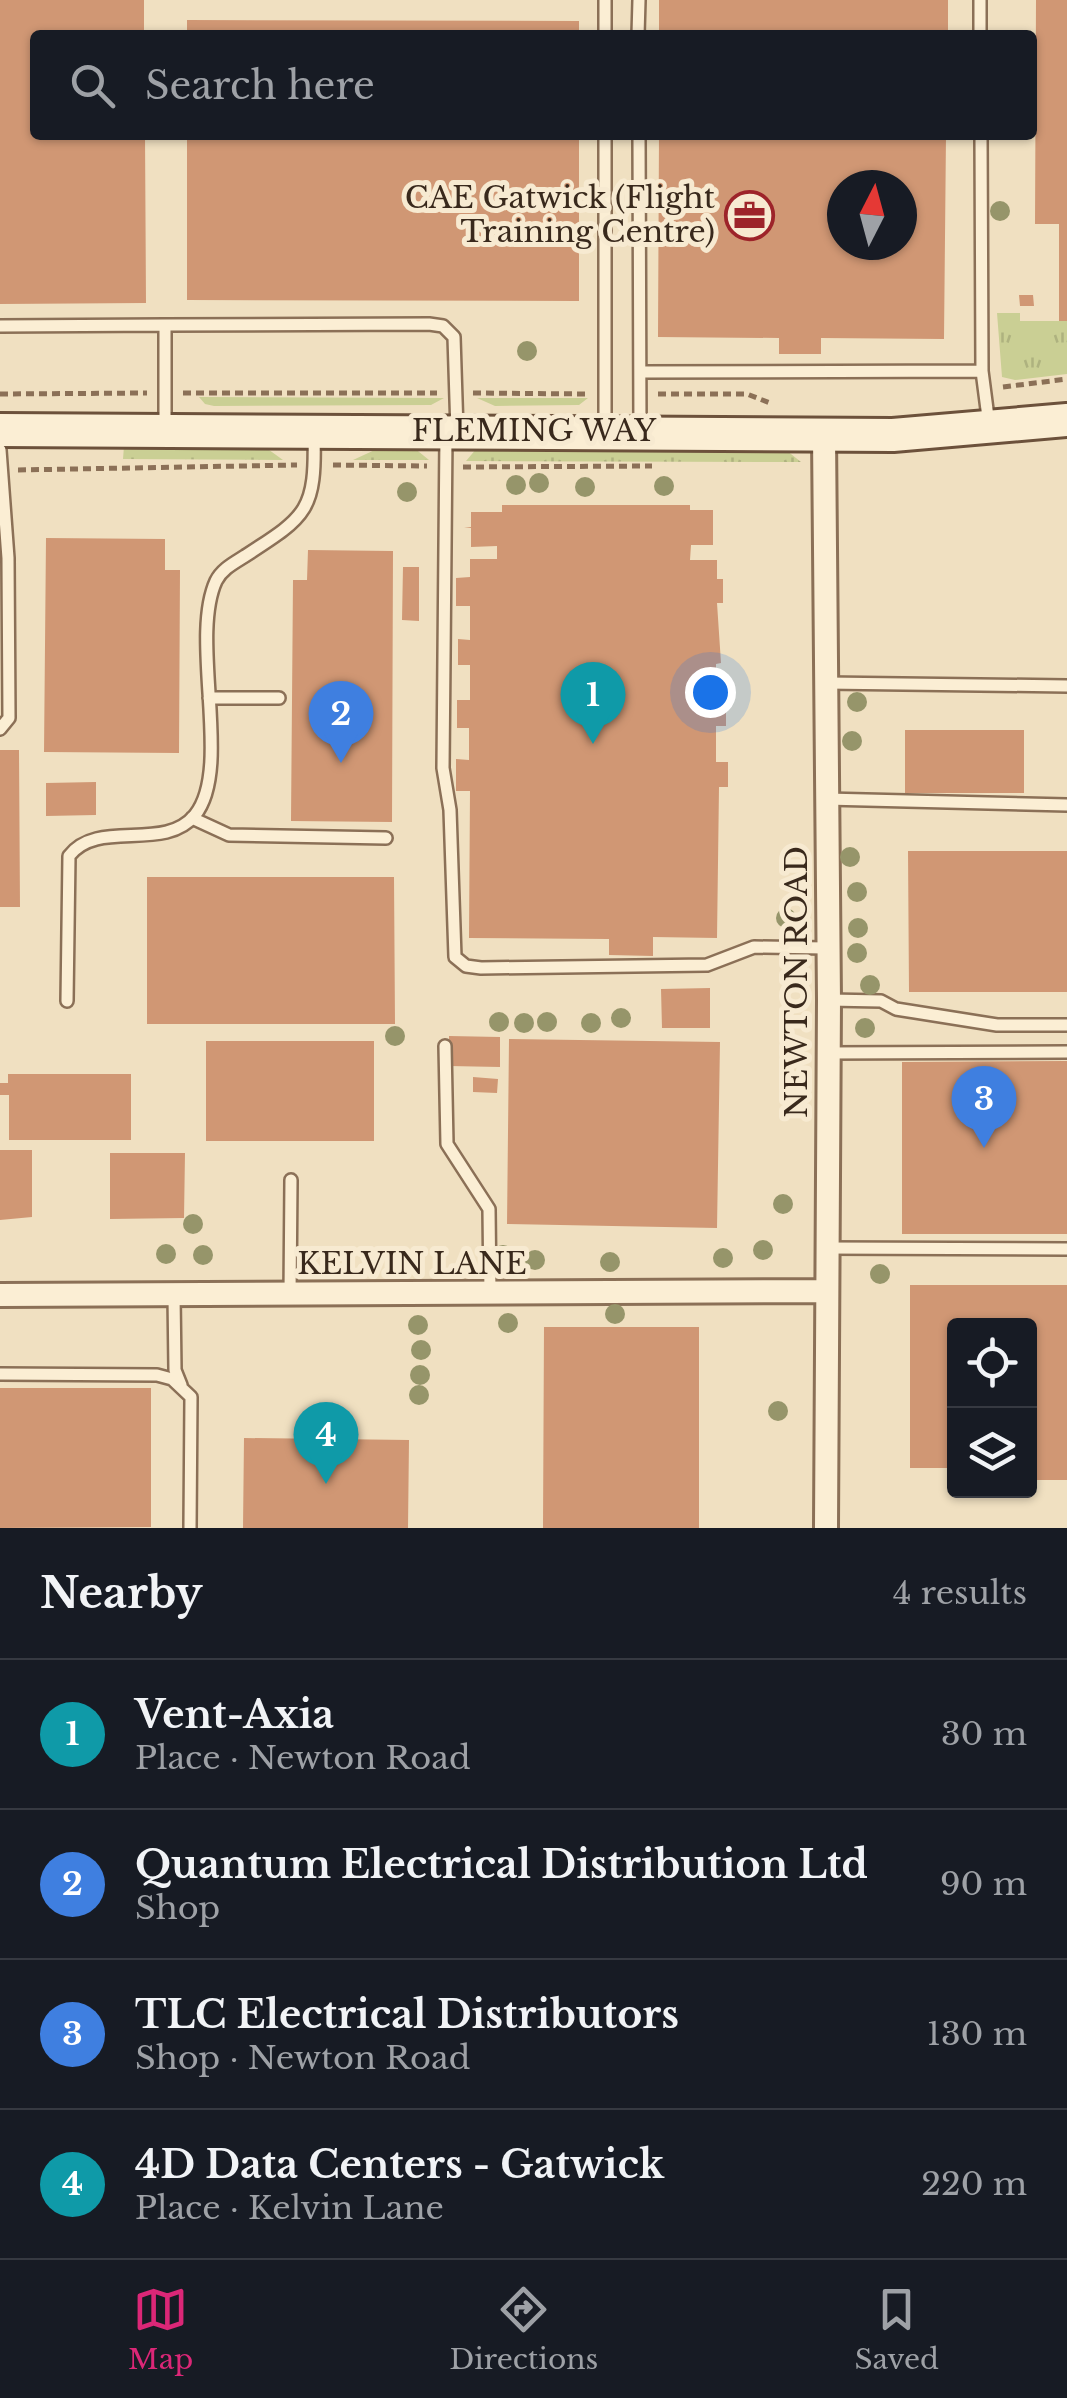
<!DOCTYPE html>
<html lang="en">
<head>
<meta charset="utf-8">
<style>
	:root { --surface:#171b24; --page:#242831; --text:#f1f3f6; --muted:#9ea1a6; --line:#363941; --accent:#db2777 }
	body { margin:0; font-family:"Libre Baskerville",serif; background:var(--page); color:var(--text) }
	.controls { position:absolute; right:30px; bottom:30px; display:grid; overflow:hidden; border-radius:10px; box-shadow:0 2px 8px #0004 }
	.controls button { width:90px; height:90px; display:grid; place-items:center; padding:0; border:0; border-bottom:2px solid var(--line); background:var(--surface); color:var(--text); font:50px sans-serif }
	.compass { position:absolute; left:827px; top:170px; width:90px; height:90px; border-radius:50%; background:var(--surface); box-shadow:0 2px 8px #0004; rotate:6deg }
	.you { position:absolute; left:710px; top:692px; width:35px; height:35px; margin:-25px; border:8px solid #fff; border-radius:50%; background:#1a73e8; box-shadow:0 0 0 15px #1a73e833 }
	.badge { display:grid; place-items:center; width:65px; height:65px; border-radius:50%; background:var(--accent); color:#fff; font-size:32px; font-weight:700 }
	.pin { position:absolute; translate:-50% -82px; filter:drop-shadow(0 2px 5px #0008) }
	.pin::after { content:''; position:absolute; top:52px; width:35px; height:30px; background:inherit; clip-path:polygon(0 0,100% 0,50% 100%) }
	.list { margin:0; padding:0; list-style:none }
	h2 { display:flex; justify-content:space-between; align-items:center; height:130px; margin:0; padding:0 40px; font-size:42px }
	h2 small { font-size:32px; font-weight:400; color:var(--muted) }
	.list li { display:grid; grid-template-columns:65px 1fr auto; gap:30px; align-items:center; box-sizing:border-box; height:150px; padding:0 40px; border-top:2px solid var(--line) }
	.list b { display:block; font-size:38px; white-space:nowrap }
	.list p { margin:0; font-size:32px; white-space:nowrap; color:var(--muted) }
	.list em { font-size:32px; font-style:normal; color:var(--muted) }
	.icon { flex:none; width:55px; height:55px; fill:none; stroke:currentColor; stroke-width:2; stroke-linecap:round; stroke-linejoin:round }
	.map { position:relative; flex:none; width:1067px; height:1528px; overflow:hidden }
	.search { position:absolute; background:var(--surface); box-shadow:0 2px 8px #0004; left:30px; right:30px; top:30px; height:110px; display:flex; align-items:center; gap:25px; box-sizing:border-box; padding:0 35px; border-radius:10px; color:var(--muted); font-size:38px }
	.sheet { height:730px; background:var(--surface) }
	nav { display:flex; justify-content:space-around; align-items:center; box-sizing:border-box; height:140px; border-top:2px solid var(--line); background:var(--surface); font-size:28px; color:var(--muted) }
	nav a { display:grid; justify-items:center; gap:5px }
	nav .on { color:var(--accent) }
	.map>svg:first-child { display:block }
</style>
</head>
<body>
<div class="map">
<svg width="1067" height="1528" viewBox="0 0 1067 1528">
	<defs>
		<pattern id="grass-tufts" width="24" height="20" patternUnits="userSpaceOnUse" patternTransform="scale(2.5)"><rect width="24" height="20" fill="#cacf94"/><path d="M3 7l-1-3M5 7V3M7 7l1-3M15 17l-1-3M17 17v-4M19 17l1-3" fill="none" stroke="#aeb27f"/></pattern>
	</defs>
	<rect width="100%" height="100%" fill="#f0e0c1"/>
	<path fill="url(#grass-tufts)" d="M997,313H1020V321H1067V374L1015,380L1002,377Z
		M199,397L444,398L431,405L214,406L205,404Z
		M477,398H588L579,405L495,406Z
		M124,446L265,447L283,460L123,459Z
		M413,447L429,460H353L379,448Z
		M477,448L786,450L801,462L466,461Z"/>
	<path fill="#d09774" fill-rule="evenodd" d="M0,0H144V35H35V135H145L146,303L0,304Z
		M659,0H948V35H659Z
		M1036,0H1067V321H1059V224H1035Z
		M187,20L579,21V35H187Z
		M187,135H579V301L187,300Z
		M659,135H946L944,339L821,338V354H779V338L658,337ZM842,185H902V245H842Z
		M1019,295H1033L1034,306H1020Z
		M502,505H690V510H713V545H691L690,560H717V579H723V603H717L721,663L716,664V701H726V726H716V762H728V787H719L717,938L653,937V956L609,955V939L469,938L470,791H456V759L469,760V728H457V700H470V665H458V639L470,640V606H456V578L470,577V559H497V546L471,547V528L464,527H471V512H502Z
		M46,538L165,539V570H180L179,753L44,752Z
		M308,550L393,551L392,822L291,821L293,580H307Z
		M403,567H419V621L402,620Z
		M905,730H1024V793H905Z
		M0,750H19L20,907H0Z
		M96,782V815L46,816V783Z
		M908,851H1067V992H909Z
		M147,877H394L395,1024H147Z
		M710,988V1028H662L661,989Z
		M449,1036L500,1037V1067L449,1066Z
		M509,1039L720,1042L717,1228L507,1224Z
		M206,1041H374V1141H206Z
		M1067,1061V1234H902V1062Z
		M8,1074H131V1140H9V1095H0V1083H8Z
		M473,1077L498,1079L497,1093L473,1092Z
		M0,1150H32V1217L0,1220Z
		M110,1153H185L184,1218L110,1219Z
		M910,1285H1067V1480H1030V1326H954V1468H910Z
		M544,1327H699V1528H543Z
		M0,1388H151V1527L0,1528Z
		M244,1438L409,1440L408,1528H243Z"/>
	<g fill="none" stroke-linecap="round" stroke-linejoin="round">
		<defs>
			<path id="lane" d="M980,0V35
				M605,35V0
				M638,35L639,0
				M605,135V431
				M639,135L640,431
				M981,135L982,371L989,425
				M0,326L165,325
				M640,372L982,371
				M165,428V325L429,324L443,326L454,337L457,431
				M446,435L443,768L450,810L455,957L466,966L481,968L707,965L754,947L826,948
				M0,450L8,558L9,718L0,729
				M826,683L1067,686
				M209,698H279
				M826,799L1067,805
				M192,818L229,835L386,838
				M829,1000L881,1001L896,1009L997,1025H1067
				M67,1001L69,856C98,818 164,853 195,815C233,768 189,640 216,581C222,569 234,563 245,556C307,516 316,511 314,434
				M445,1046L447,1144L489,1209L490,1294
				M827,1053L1067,1052
				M825,1248L1067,1249
				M290,1295L291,1180
				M174,1296L175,1370L181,1385
				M0,1374L157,1375L172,1379L191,1397L190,1528"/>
			<path id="street" d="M824,435L829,1000L826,1528
				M0,1295L825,1291"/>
			<path id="secondary" d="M0,430L893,435L1067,420"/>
		</defs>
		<use href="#lane" stroke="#8b7057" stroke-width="16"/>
		<use href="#street" stroke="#8b7057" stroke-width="28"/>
		<use href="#secondary" stroke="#6c513b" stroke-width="38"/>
		<path stroke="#8b7057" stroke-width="5" stroke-dasharray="8 5" stroke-linecap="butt" d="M1003,387L1067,379
			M183,393H437
			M473,393L587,394
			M0,394L147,393
			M658,394H747L770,403
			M333,465L427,466
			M463,467L652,466
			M18,470L297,465"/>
		<use href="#lane" stroke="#fbeed4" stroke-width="11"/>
		<use href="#street" stroke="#fbeed4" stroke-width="22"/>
		<use href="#secondary" stroke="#fbeed4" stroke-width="32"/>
	</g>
	<g fill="#96956a">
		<circle cx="1000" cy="211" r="10"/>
		<circle cx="527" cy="351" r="10"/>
		<circle cx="539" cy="483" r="10"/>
		<circle cx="516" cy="485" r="10"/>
		<circle cx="664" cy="486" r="10"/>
		<circle cx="585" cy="487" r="10"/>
		<circle cx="407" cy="492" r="10"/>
		<circle cx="857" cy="702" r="10"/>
		<circle cx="852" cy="741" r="10"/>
		<circle cx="850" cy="857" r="10"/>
		<circle cx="857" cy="892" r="10"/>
		<circle cx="786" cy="918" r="10"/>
		<circle cx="858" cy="928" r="10"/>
		<circle cx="857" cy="953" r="10"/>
		<circle cx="870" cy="985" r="10"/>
		<circle cx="621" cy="1018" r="10"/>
		<circle cx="499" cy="1022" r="10"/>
		<circle cx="547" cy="1022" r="10"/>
		<circle cx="524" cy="1023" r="10"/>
		<circle cx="591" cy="1023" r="10"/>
		<circle cx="865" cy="1028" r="10"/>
		<circle cx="395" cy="1036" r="10"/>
		<circle cx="783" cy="1204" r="10"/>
		<circle cx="193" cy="1224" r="10"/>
		<circle cx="763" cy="1250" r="10"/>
		<circle cx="166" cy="1254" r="10"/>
		<circle cx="203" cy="1255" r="10"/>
		<circle cx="503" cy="1255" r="10"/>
		<circle cx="723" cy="1258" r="10"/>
		<circle cx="535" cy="1260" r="10"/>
		<circle cx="610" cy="1262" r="10"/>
		<circle cx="407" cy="1264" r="10"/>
		<circle cx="880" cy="1274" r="10"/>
		<circle cx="615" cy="1314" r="10"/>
		<circle cx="508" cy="1323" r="10"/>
		<circle cx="418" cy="1325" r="10"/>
		<circle cx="421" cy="1350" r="10"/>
		<circle cx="420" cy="1375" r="10"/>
		<circle cx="419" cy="1395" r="10"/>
		<circle cx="778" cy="1411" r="10"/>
	</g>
	<defs>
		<symbol id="office-ring" viewBox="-11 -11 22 22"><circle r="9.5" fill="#f7ead1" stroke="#9d242a" stroke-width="1.5"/><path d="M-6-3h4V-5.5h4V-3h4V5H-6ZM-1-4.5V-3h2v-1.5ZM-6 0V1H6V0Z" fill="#9d242a"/></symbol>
	</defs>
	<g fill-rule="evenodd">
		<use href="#office-ring" x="722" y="188" width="55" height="55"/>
	</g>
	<g text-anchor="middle" stroke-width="10" stroke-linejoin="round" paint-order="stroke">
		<g font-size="30" fill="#39291c" stroke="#f7ead1" text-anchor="end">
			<text x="715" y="208">CAE Gatwick (Flight<tspan x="715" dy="34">Training Centre)</tspan></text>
		</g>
		<g font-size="30" fill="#39291c" stroke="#f7ead1">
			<text x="534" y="441">FLEMING WAY</text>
			<text transform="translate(797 982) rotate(-90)" y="10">NEWTON ROAD</text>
			<text x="412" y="1274">KELVIN LANE</text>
		</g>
	</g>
</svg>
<div class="controls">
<button><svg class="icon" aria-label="locate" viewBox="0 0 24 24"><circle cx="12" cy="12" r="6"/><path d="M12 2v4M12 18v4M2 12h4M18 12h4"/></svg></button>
<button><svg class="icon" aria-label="layers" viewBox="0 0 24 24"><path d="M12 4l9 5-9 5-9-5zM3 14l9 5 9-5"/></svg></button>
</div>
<svg class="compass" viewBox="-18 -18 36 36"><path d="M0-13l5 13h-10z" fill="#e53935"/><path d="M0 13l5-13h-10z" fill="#9ea1a6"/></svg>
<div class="you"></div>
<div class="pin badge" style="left:593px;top:744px;background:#0f9aa8">1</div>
<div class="pin badge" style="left:341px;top:763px;background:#3f7fe0">2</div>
<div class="pin badge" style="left:984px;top:1148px;background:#3f7fe0">3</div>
<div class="pin badge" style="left:326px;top:1484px;background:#0f9aa8">4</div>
<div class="search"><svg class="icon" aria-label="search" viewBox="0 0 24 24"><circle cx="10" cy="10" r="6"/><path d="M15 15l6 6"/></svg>Search here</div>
</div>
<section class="sheet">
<h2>Nearby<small>4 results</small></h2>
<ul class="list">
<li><span class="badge" style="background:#0f9aa8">1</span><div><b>Vent-Axia</b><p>Place · Newton Road</p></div><em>30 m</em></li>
<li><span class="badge" style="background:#3f7fe0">2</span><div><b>Quantum Electrical Distribution Ltd</b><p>Shop</p></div><em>90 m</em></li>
<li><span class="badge" style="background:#3f7fe0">3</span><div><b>TLC Electrical Distributors</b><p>Shop · Newton Road</p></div><em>130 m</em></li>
<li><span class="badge" style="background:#0f9aa8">4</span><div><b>4D Data Centers - Gatwick</b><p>Place · Kelvin Lane</p></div><em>220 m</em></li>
</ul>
</section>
<nav>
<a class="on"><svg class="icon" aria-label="map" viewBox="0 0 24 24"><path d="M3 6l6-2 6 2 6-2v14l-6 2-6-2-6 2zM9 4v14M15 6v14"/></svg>Map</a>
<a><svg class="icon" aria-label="directions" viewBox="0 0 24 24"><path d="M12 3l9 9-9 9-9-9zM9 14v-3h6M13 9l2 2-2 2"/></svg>Directions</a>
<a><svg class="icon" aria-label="saved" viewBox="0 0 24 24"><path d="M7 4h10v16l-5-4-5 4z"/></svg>Saved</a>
</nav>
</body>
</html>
